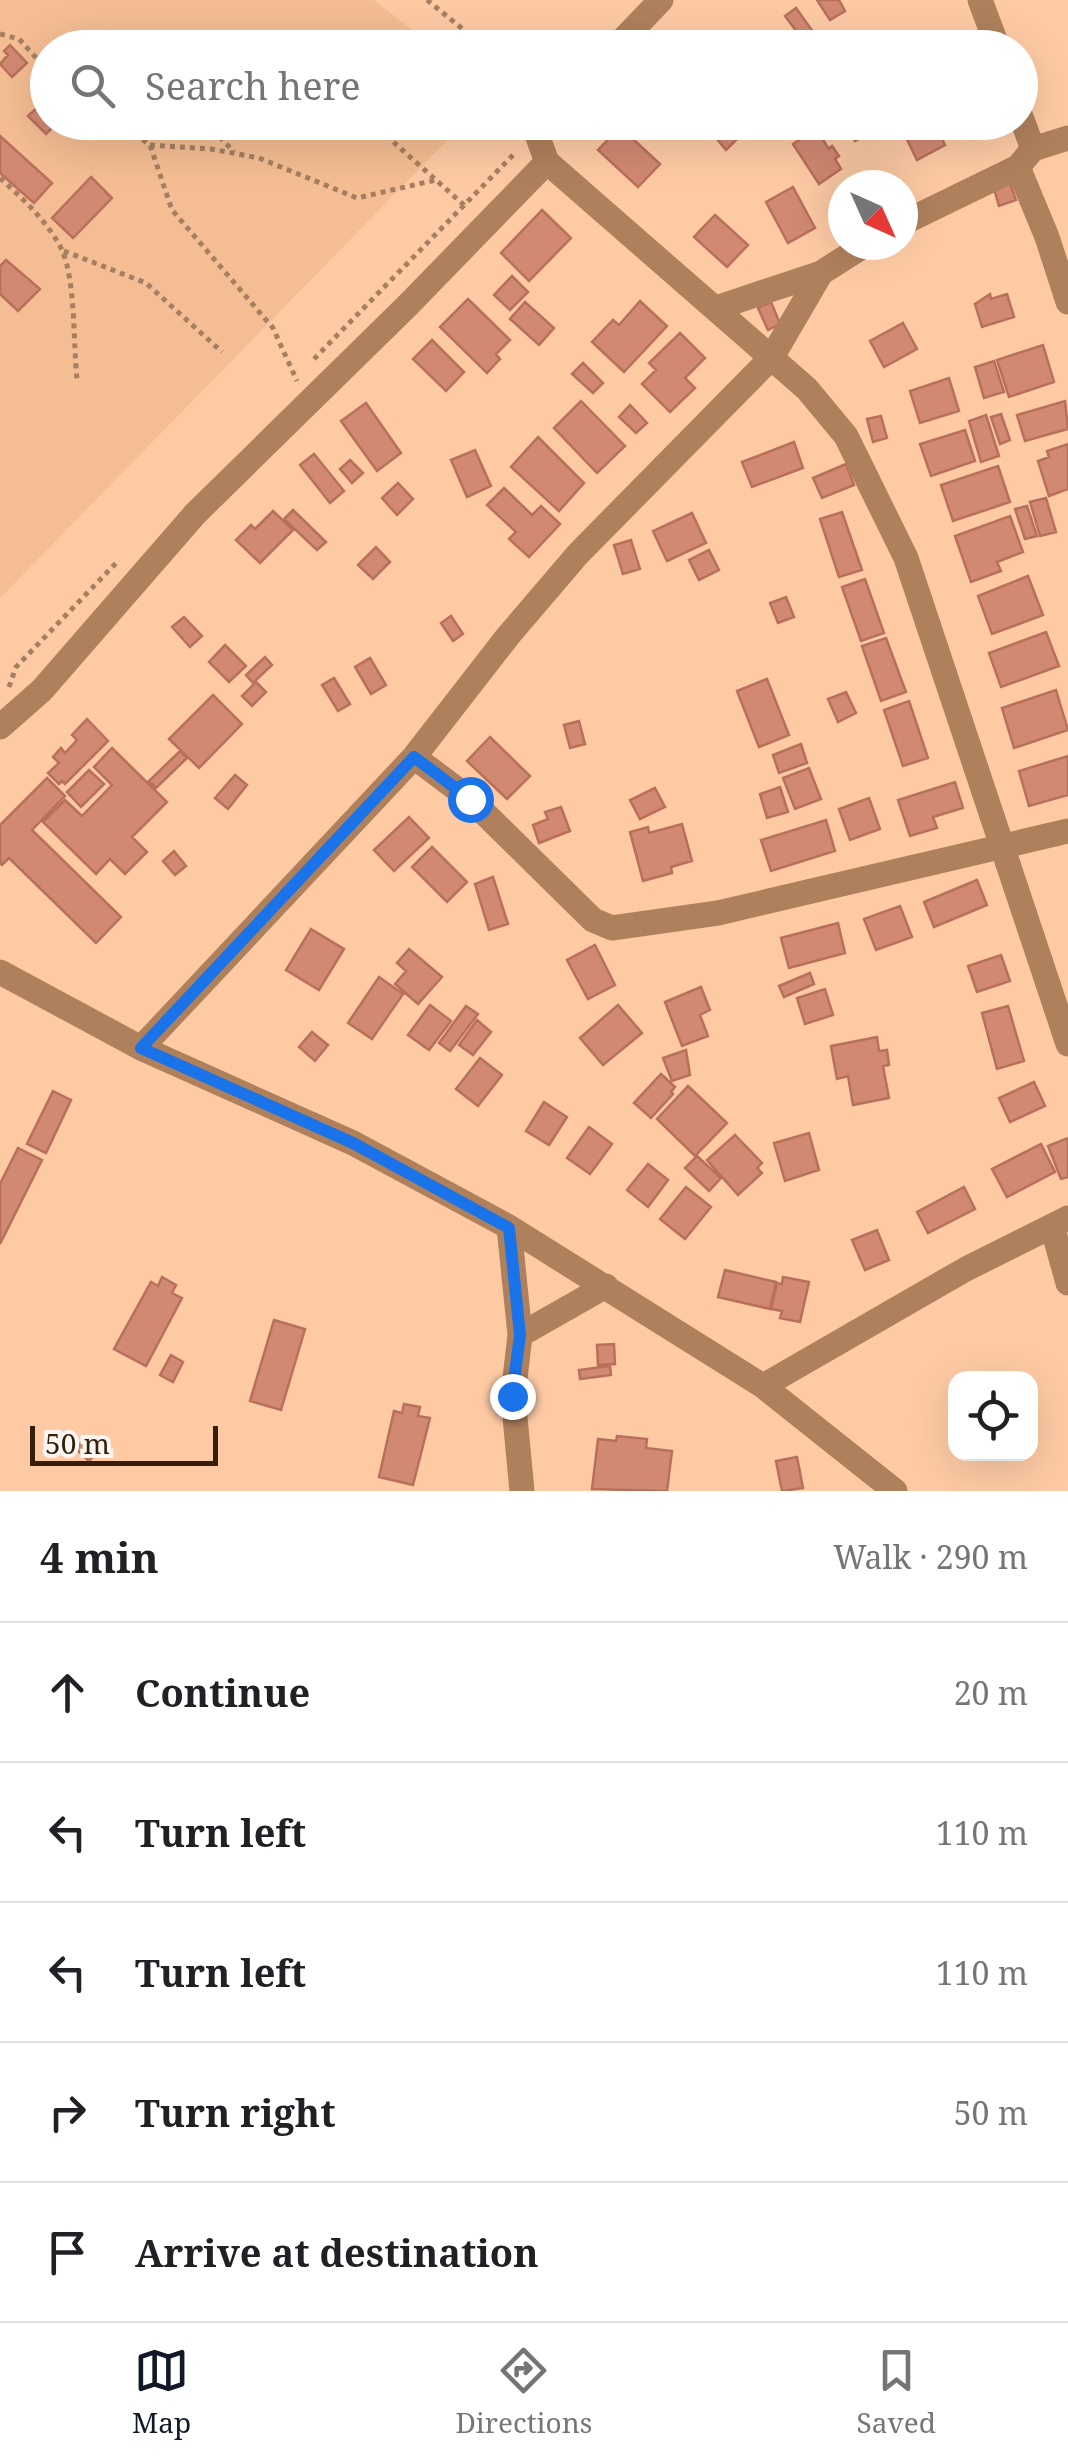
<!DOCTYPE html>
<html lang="en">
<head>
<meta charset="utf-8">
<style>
	:root { --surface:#fff; --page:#f6f6f6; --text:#202124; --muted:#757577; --line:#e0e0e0; --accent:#111827 }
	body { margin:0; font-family:"Noto Serif",serif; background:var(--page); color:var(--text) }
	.controls { position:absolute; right:30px; bottom:30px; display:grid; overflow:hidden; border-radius:20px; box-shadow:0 10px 40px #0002 }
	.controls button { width:90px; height:90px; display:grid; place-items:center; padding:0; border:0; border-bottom:2px solid var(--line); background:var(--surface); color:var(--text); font:50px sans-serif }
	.compass { position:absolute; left:828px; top:170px; width:90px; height:90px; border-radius:50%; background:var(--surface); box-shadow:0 10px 40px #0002; rotate:135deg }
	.scale { position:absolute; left:30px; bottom:25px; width:188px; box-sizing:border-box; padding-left:10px; border:5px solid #351e0a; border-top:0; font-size:28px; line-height:35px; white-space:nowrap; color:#351e0a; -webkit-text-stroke:8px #fcf5f1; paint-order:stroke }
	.stop { position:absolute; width:30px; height:30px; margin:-22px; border:8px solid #1a73e8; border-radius:50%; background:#fff }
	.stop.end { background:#1a73e8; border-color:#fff; box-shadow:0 2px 10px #0008 }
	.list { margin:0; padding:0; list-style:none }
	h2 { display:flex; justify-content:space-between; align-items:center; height:130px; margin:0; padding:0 40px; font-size:42px }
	h2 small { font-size:32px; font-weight:400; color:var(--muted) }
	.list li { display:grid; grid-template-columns:65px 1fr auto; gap:30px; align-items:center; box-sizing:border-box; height:140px; padding:0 40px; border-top:2px solid var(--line) }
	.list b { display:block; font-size:38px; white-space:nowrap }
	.list em { font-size:32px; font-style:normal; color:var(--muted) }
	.icon { flex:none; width:55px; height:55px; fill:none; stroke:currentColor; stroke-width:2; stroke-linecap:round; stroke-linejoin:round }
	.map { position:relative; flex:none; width:1068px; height:1491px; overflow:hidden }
	.search { position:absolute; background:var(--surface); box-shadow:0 10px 40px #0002; left:30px; right:30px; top:30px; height:110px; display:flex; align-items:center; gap:25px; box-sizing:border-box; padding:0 35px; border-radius:55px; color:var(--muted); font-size:38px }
	.sheet { height:830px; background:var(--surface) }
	nav { display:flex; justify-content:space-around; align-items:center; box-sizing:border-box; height:140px; border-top:2px solid var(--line); background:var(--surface); font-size:28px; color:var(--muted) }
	nav a { display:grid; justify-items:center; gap:5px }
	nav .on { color:var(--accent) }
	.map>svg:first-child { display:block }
</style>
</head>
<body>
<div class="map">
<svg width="1068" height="1491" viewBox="0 0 1068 1491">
	<rect width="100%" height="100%" fill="#fdcaa4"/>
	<path fill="#f4bd93" d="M0,0H374L434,47L48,48V122L464,123L0,598Z"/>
	<path fill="#d28972" stroke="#b8705b" stroke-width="2.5" d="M817,0H839L845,11L830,20Z
		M796,8L816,36L806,44L785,16Z
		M10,45L27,63L12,77L0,64L8,55L4,51Z
		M41,104L48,111V122H58L46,134L28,116Z
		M845,122H883L884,125L855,141Z
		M905,122H934L945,145L917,160L900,125Z
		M720,124L738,138L726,150L711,132Z
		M620,127L660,164L638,187L598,150Z
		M816,129L829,149L832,146L839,156L835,159L841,169L819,184L793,144Z
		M0,136L52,183L34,203L0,173Z
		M91,177L112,198L73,238L52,218Z
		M1010,183L1016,200L999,206L994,189Z
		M793,187L815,228L788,243L766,202Z
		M542,210L571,238L529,281L501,253Z
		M715,215L748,245L727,267L694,237Z
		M6,260L40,289L18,311L0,294V266Z
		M512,276L528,292L510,310L494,295Z
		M990,294L991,299L1007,294L1014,317L982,327L975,304Z
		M468,299L510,340L496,354L500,359L487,373L440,327Z
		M640,301L667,326L624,372L592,342L613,320L619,325Z
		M525,302L554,328L539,345L510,319Z
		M771,302L780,324L768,330L758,308Z
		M903,323L917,349L884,367L870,341Z
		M680,333L705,358L685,378L695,388L670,412L642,384L656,370L649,363Z
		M432,340L464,372L446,391L413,359Z
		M1043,345L1054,382L1009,397L997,360Z
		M994,361L1004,392L984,398L975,367Z
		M583,363L603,383L593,393L572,374Z
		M949,378L959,411L920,423L910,391Z
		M581,401L625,446L597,473L554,428Z
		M1065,401L1068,429L1025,441L1017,415Z
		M366,403L401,453L377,471L341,421Z
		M630,405L647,423L636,433L619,417Z
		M1001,414L1010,440L1000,444L991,417Z
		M986,415L999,456L981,462L969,421Z
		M881,416L887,438L873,442L867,419Z
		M965,430L975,461L931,476L920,444Z
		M538,437L584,483L559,511L511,467Z
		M794,442L803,468L752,487L742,462Z
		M1068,444V489L1049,496L1038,461L1049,457L1047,451Z
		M475,450L491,486L467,497L451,460Z
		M314,454L344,491L330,503L300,465Z
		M350,460L363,473L352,483L340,469Z
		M846,464L854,485L822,498L813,478Z
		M998,466L1010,502L953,521L941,485Z
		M398,483L413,499L397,515L382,498Z
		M504,488L532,515L541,506L560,524L529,557L509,539L516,532L487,505Z
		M1046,498L1056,532L1040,536L1030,502Z
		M1027,506L1037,536L1025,539L1015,509Z
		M293,510L326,542L317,550L284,519Z
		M273,511L293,530L260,563L236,540L251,525L255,529Z
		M842,512L862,570L839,577L820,519Z
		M692,513L706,543L667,561L653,531Z
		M1010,516L1023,552L997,562L1001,571L971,582L955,536Z
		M631,540L640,569L623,574L614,545Z
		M376,547L390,562L373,579L358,565Z
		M709,550L719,570L699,580L689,560Z
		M1028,576L1043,615L992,634L978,596Z
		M865,579L884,633L861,641L842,587Z
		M786,597L794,617L778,623L770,603Z
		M451,616L463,634L453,641L441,623Z
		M184,617L202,636L190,647L172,627Z
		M1046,632L1059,666L1001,687L989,653Z
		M886,638L906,692L881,701L862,646Z
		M225,645L246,666L229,682L209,662Z
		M265,657L272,665L253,683L246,675Z
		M370,658L386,685L371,694L355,667Z
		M334,678L350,704L338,711L322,685Z
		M767,679L789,735L759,747L737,691Z
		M256,682L266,692L252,706L242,696Z
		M1056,690L1068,730L1014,748L1002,708Z
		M846,692L856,713L838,722L828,699Z
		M213,695L242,724L199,768L169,739Z
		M909,701L928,758L903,766L884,710Z
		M87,719L108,741L65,784L62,781L59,784L48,773L59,763L53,757L61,748L65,753L77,740L72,735Z
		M579,721L585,744L570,748L564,725Z
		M490,737L530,776L507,799L467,761Z
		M801,744L807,763L779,773L773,755Z
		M112,748L167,802L132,837L147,852L125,874L110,859L96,874L43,822L65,800L82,816L112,785L94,767Z
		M180,751L187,758L156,788L149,781Z
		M1068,756V795L1029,806L1019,771Z
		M809,768L821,799L795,809L783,778Z
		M89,770L104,784L81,807L67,792Z
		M235,775L247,785L228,809L215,798Z
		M47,778L65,796L32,830L121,917L96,943L9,858L2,865L0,863V825Z
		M955,782L963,808L933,817L937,828L910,836L898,800Z
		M780,787L788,812L767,818L760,794Z
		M655,788L665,807L640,819L630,800Z
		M869,798L880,829L850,840L839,809Z
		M561,807L570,831L539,843L533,825L548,819L545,812Z
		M409,817L429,838L394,871L374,850Z
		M826,820L835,851L771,871L761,840Z
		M682,824L692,861L671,867L672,873L643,881L630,832L648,827L649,833Z
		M432,847L467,882L447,902L412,867Z
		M174,851L186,866L175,875L163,861Z
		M493,877L508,924L489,930L475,884Z
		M977,880L987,905L934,927L924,902Z
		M900,906L912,937L876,950L864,919Z
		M838,923L845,953L789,968L781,938Z
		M311,929L344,949L319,990L286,970Z
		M595,945L615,985L588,999L567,960Z
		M409,949L442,977L418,1004L395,984L406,971L397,963Z
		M1001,955L1010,981L977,992L968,966Z
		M810,973L814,984L784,997L779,986Z
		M379,977L403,994L372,1039L348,1023Z
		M701,987L710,1010L700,1015L708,1036L682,1046L665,1002Z
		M825,989L833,1015L805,1024L797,998Z
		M430,1005L451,1021L429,1050L408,1035Z
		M618,1005L642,1033L603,1065L580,1038Z
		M466,1006L478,1014L450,1051L439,1043Z
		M1008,1006L1024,1061L997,1069L982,1013Z
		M477,1020L491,1032L473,1055L459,1045Z
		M312,1032L328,1045L315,1061L299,1047Z
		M877,1037L879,1051L887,1050L889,1065L883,1066L889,1098L853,1105L848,1076L837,1079L831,1046Z
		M686,1050L690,1075L672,1081L663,1058Z
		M480,1058L502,1075L478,1106L456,1089Z
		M661,1074L675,1087L671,1092L673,1094L651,1118L634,1103Z
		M1034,1082L1045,1106L1010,1122L999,1098Z
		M688,1086L727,1123L695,1156L657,1119Z
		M53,1091L71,1100L46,1153L27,1144Z
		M544,1102L567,1117L549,1145L526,1131Z
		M589,1127L612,1144L590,1174L567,1158Z
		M809,1133L819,1170L785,1181L774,1143Z
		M735,1135L762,1163L757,1168L762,1173L738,1195L707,1160Z
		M1068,1138V1177L1061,1179L1048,1146Z
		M1041,1144L1055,1172L1007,1197L992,1169Z
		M18,1148L42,1160L0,1244V1184Z
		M697,1156L721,1178L709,1191L685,1168Z
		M648,1164L668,1180L648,1207L627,1190Z
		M686,1187L711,1207L685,1239L660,1219Z
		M964,1187L975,1209L928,1233L917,1212Z
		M877,1230L889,1260L865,1270L852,1240Z
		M725,1270L776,1282L770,1309L718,1297Z
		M162,1277L176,1285L172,1293L182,1298L146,1366L114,1349L151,1282L158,1286Z
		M783,1277L809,1282L800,1322L780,1318L782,1311L771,1309L777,1283L782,1284Z
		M274,1320L305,1329L281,1410L250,1401Z
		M614,1344L615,1364L598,1365L597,1345Z
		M171,1355L183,1362L173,1382L160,1375Z
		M610,1366L611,1375L580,1379L579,1370Z
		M404,1404L420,1407L418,1416L430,1418L413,1485L379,1477L394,1411L402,1413Z
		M617,1436L647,1439L646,1448L672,1451L667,1491L592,1489L598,1439L616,1441Z
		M86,1437L100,1449L89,1461L76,1449Z
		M797,1457L803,1488L782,1491L776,1461Z"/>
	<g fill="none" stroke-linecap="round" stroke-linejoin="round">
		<path stroke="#a67f61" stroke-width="5" stroke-dasharray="5 5" stroke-linecap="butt" d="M427,0L486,48
			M273,32L289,48
			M0,34L19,39L48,71
			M123,35L135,48
			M118,122L150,145L172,210L273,328L297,381
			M206,122L234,152
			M371,122L465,206
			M150,145L211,149L259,158L357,198L436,180
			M0,178C23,199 46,220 61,248C76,279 73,343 77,379
			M64,251L146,283L222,352
			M314,359L516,152
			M9,687L16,667L119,560"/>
		<path stroke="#af805c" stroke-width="25" d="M980,0L998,48
			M615,48L661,0
			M1020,114L1033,149
			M547,162L807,389L846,436L906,558L1068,1044
			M1018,167L1047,237L1068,302
			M903,223L1018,167L1033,149L1068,138
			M716,308L821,273
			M0,727L42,690L195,514L408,305L547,162L536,132L544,122
			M414,757L470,799L593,920L612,928L718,913L1068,831
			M0,972L141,1048L353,1143L509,1227L763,1386L895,1491
			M141,1048L414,757L508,636L578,554L772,357L821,273L865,245
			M1052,1226L1068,1283
			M509,1227L520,1335L513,1396L522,1491
			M520,1335L606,1286
			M763,1386L966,1269L1068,1218"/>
	</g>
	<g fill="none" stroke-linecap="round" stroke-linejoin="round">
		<path stroke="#1a73e8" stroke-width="12" d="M470,799L414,757L141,1048L353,1143L509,1228L520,1335L512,1396"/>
	</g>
</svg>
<div class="controls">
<button><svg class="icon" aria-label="locate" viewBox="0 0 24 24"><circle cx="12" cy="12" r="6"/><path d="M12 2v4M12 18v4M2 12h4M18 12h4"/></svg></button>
</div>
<svg class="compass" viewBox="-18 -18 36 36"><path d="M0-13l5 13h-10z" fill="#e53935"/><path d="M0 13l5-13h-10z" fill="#757577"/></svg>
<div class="scale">50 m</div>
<div class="stop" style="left:470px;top:799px"></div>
<div class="stop end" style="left:512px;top:1396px"></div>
<div class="search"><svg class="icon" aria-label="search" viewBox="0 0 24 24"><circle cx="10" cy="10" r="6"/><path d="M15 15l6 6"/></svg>Search here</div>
</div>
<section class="sheet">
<h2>4 min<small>Walk · 290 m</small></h2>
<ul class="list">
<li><svg class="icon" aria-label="ahead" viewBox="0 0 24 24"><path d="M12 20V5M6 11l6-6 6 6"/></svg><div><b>Continue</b></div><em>20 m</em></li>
<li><svg class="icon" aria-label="left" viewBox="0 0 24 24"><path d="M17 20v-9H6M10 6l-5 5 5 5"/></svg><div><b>Turn left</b></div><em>110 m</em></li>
<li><svg class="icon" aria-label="left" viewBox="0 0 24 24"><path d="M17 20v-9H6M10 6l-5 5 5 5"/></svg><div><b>Turn left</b></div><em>110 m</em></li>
<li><svg class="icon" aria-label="right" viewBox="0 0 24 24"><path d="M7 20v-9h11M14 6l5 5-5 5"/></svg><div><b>Turn right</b></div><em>50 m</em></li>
<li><svg class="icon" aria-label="arrive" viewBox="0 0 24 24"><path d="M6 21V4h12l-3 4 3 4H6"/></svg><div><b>Arrive at destination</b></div></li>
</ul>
</section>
<nav>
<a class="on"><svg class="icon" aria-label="map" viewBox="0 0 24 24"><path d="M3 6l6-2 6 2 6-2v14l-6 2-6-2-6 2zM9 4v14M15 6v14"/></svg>Map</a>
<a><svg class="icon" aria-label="directions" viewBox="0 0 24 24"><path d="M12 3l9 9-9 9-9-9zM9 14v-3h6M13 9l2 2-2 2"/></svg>Directions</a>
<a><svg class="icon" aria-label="saved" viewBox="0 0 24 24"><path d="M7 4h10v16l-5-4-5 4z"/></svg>Saved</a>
</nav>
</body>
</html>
